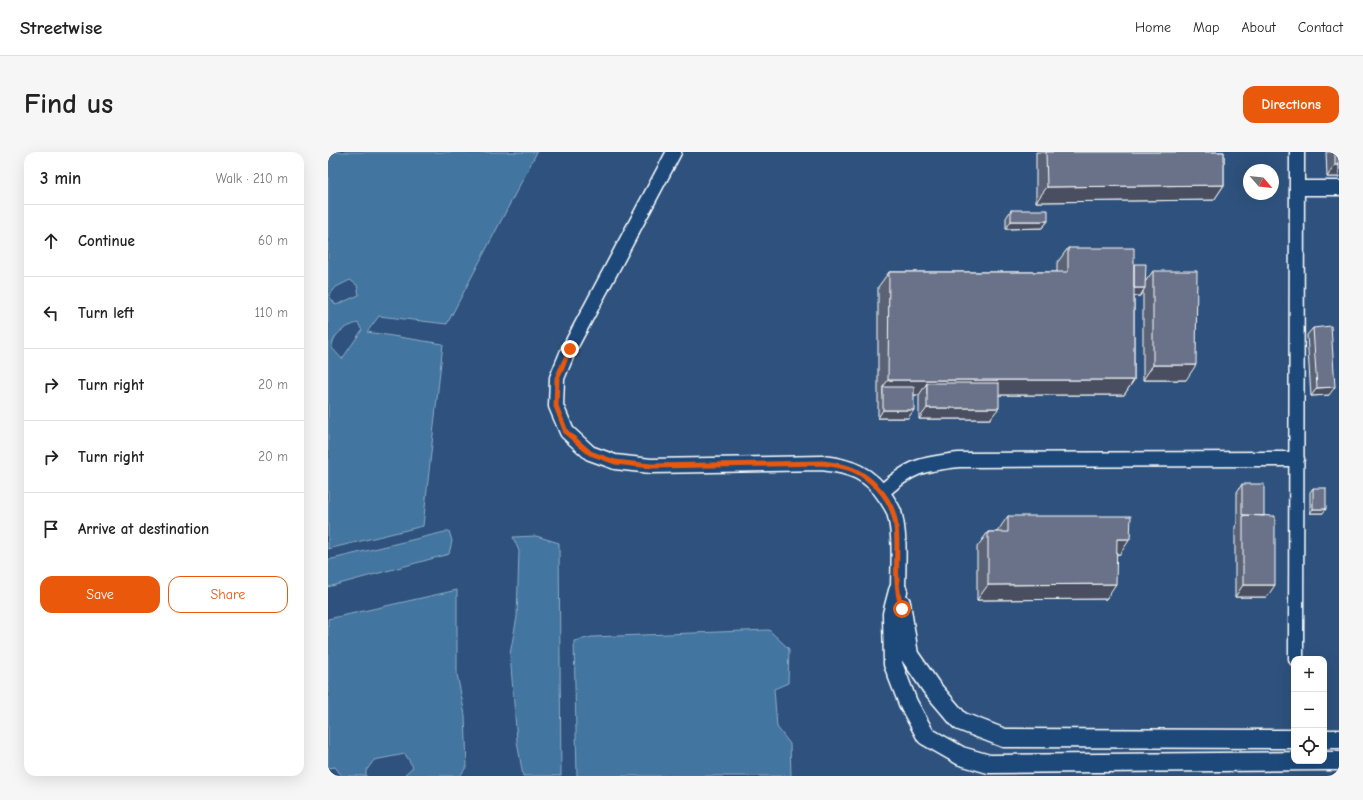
<!DOCTYPE html>
<html lang="en">
<head>
<meta charset="utf-8">
<style>
	:root { --surface:#fff; --page:#f6f6f6; --text:#222; --muted:#767676; --line:#e0e0e0; --accent:#ea580c }
	body { margin:0; font-family:"Comic Neue",sans-serif; background:var(--page); color:var(--text) }
	.controls { position:absolute; right:12px; bottom:12px; display:grid; overflow:hidden; border-radius:8px; box-shadow:0 4px 16px #0002 }
	.controls button { width:36px; height:36px; display:grid; place-items:center; padding:0; border:0; border-bottom:1px solid var(--line); background:var(--surface); color:var(--text); font:20px sans-serif }
	.compass { position:absolute; left:915px; top:12px; width:36px; height:36px; border-radius:50%; background:var(--surface); box-shadow:0 4px 16px #0002; rotate:118deg }
	.stop { position:absolute; width:12px; height:12px; margin:-9px; border:3px solid #ea580c; border-radius:50%; background:#fff }
	.stop.end { background:#ea580c; border-color:#fff; box-shadow:0 1px 4px #0008 }
	.list { margin:0; padding:0; list-style:none }
	h2 { display:flex; justify-content:space-between; align-items:center; height:52px; margin:0; padding:0 16px; font-size:17px }
	h2 small { font-size:13px; font-weight:400; color:var(--muted) }
	.list li { display:grid; grid-template-columns:26px 1fr auto; gap:12px; align-items:center; box-sizing:border-box; height:72px; padding:0 16px; border-top:1px solid var(--line) }
	.list b { display:block; font-size:15px; white-space:nowrap }
	.list em { font-size:13px; font-style:normal; color:var(--muted) }
	.actions { display:flex; gap:8px; padding:12px 16px }
	.actions a { flex:1; padding:9px 0; border:1px solid var(--accent); border-radius:12px; text-align:center; font-size:14px; color:var(--accent) }
	.actions .main { background:var(--accent); color:#fff }
	.icon { flex:none; width:22px; height:22px; fill:none; stroke:currentColor; stroke-width:2; stroke-linecap:round; stroke-linejoin:round }
	.map { position:relative; flex:none; width:1011px; height:624px; overflow:hidden; border-radius:12px }
	header { display:flex; align-items:center; gap:24px; box-sizing:border-box; height:56px; padding:0 20px; background:var(--surface); border-bottom:1px solid var(--line) }
	header strong { font-size:19px }
	nav { display:flex; gap:22px; margin-inline-start:auto; font-size:14px }
	.intro { display:flex; align-items:center; justify-content:space-between; box-sizing:border-box; height:96px; padding:0 24px }
	h1 { margin:0; font-size:28px }
	.button { padding:10px 18px; border-radius:12px; background:var(--accent); color:#fff; font-size:14px; font-weight:700 }
	main { display:flex; gap:24px; padding:0 24px }
	aside { flex:1; background:var(--surface); border-radius:12px; box-shadow:0 4px 16px #0002 }
	.map>svg:first-child { display:block }
</style>
</head>
<body>
<header>
<strong>Streetwise</strong>
<nav><a>Home</a><a>Map</a><a>About</a><a>Contact</a></nav>
</header>
<div class="intro"><h1>Find us</h1><a class="button">Directions</a></div>
<main>
<aside>
<h2>3 min<small>Walk · 210 m</small></h2>
<ul class="list">
<li><svg class="icon" aria-label="ahead" viewBox="0 0 24 24"><path d="M12 20V5M6 11l6-6 6 6"/></svg><div><b>Continue</b></div><em>60 m</em></li>
<li><svg class="icon" aria-label="left" viewBox="0 0 24 24"><path d="M17 20v-9H6M10 6l-5 5 5 5"/></svg><div><b>Turn left</b></div><em>110 m</em></li>
<li><svg class="icon" aria-label="right" viewBox="0 0 24 24"><path d="M7 20v-9h11M14 6l5 5-5 5"/></svg><div><b>Turn right</b></div><em>20 m</em></li>
<li><svg class="icon" aria-label="right" viewBox="0 0 24 24"><path d="M7 20v-9h11M14 6l5 5-5 5"/></svg><div><b>Turn right</b></div><em>20 m</em></li>
<li><svg class="icon" aria-label="arrive" viewBox="0 0 24 24"><path d="M6 21V4h12l-3 4 3 4H6"/></svg><div><b>Arrive at destination</b></div></li>
</ul>
<div class="actions"><a class="main">Save</a><a>Share</a></div>
</aside>
<div class="map">
<svg width="1011" height="624" viewBox="0 0 1011 624">
	<rect width="100%" height="100%" fill="#2e527d"/>
	<filter id="ink" filterUnits="userSpaceOnUse"><feTurbulence type="fractalNoise" baseFrequency=".025" numOctaves="2"/><feDisplacementMap in="SourceGraphic" scale="8" xChannelSelector="R" yChannelSelector="G"/><feConvolveMatrix kernelMatrix="1 2 1 2 8 2 1 2 1" color-interpolation-filters="sRGB"/></filter>
	<g filter="url(#ink)">
		<path fill="#4375a0" stroke="#8eacc6" fill-rule="evenodd" d="M0,0H209L119,172L51,164L39,180L115,192L95,374L0,397ZM22,128L29,133L31,143L8,153L1,144L8,135ZM30,171L34,178L14,207L4,196C4,182 18,174 30,171Z
			M121,379L124,389L121,402L0,435V408Z
			M208,384L231,391L233,624H195L189,589L182,502L189,465L191,399L185,385Z
			M129,438V522L137,563L139,614L132,624H75L85,615L77,602L46,608L38,619V624H14L7,615L0,616V467Z
			M441,478L461,497L460,531L446,537L449,575L462,592L463,624H249L246,489L264,485Z"/>
		<g fill="none" stroke-linecap="round" stroke-linejoin="round">
			<defs>
				<path id="minor" d="M346,0L241,197L229,226L228,254L239,280L262,301L287,310L323,314L494,311C522,314 542,321 558,346C561,351 564,355 566,360C573,384 570,414 570,439
					M970,36H1011
					M554,340C583,314 594,312 631,308L969,307
					M968,507L969,0"/>
				<path id="tertiary" d="M570,439L564,462L565,512L580,551L598,584L633,604L661,612L993,609
					M573,451L581,503L603,535L632,569L676,586L966,587
					M996,587H1011
					M996,609H1011"/>
			</defs>
			<use href="#minor" stroke="#fff" stroke-width="17"/>
			<use href="#tertiary" stroke="#fff" stroke-width="21"/>
			<use href="#minor" stroke="#1f4a7a" stroke-width="14"/>
			<use href="#tertiary" stroke="#1f4a7a" stroke-width="18"/>
		</g>
		<path fill="#5a6276" stroke="#fff" d="M708,0H896V33L886,48L708,50Z
			M998,0H1011V25H999Z
			M683,58L720,69L714,76L678,77V66Z
			M740,96L806,112L817,130L825,119L858,228H815V139L812,144H806V228L796,243H671L662,267H591V243H586L580,266H550V135L561,120H729V111Z
			M985,176L1001,243L983,244L979,183Z
			M914,332L936,363L939,445H907V375L909,371V340Z
			M985,336L995,361H982V340Z
			M680,364L792,402H789L778,447L649,448V395L660,380H669Z"/>
		<path fill="#4a5060" stroke="#fff" d="M1007,13H1011V25H999Z
			M896,33L886,48L708,50L719,35Z
			M683,69H720L714,76L678,77Z
			M802,136H817L812,144H796Z
			M825,213H868L858,228H815Z
			M560,228H806L796,243H599V231L591,243H555V235Z
			M1007,235L1001,243L983,244L989,236Z
			M599,256H671L662,267H591Z
			M555,258H586L580,266H550Z
			M985,357H998L995,361H982Z
			M789,387H802L792,402H778Z
			M788,432L778,447L649,448L660,433Z
			M915,433H947L939,445H907Z"/>
		<path fill="#697289" stroke="#fff" d="M718,0H896V33L719,35Z
			M1007,0H1011V13H1007Z
			M683,58H720V69H683Z
			M740,96H806V228H560L561,120H740Z
			M806,112H818L817,136H806Z
			M825,119H869L868,213H825Z
			M1003,174L1007,235L989,236L985,176Z
			M599,231H671V256H599Z
			M555,235H586V258H555Z
			M914,332H936V364L914,363Z
			M985,336H998V357H985Z
			M915,363L947,364V433H915Z
			M680,364H803L802,387H789L788,432L660,433V380H680Z"/>
	</g>
	<g fill="none" stroke-linecap="round" stroke-linejoin="round" filter="url(#ink)">
		<path stroke="#ea580c" stroke-width="5" d="M242,197L229,226L228,254L238,280L262,301L287,310L323,314L494,311C519,314 531,317 549,335C580,366 564,401 570,439C570,445 573,451 574,457"/>
	</g>
</svg>
<div class="controls">
<button>+</button>
<button>−</button>
<button><svg class="icon" aria-label="locate" viewBox="0 0 24 24"><circle cx="12" cy="12" r="6"/><path d="M12 2v4M12 18v4M2 12h4M18 12h4"/></svg></button>
</div>
<svg class="compass" viewBox="-18 -18 36 36"><path d="M0-13l5 13h-10z" fill="#e53935"/><path d="M0 13l5-13h-10z" fill="#767676"/></svg>
<div class="stop" style="left:574px;top:457px"></div>
<div class="stop end" style="left:242px;top:197px"></div>
</div>
</main>
</body>
</html>
